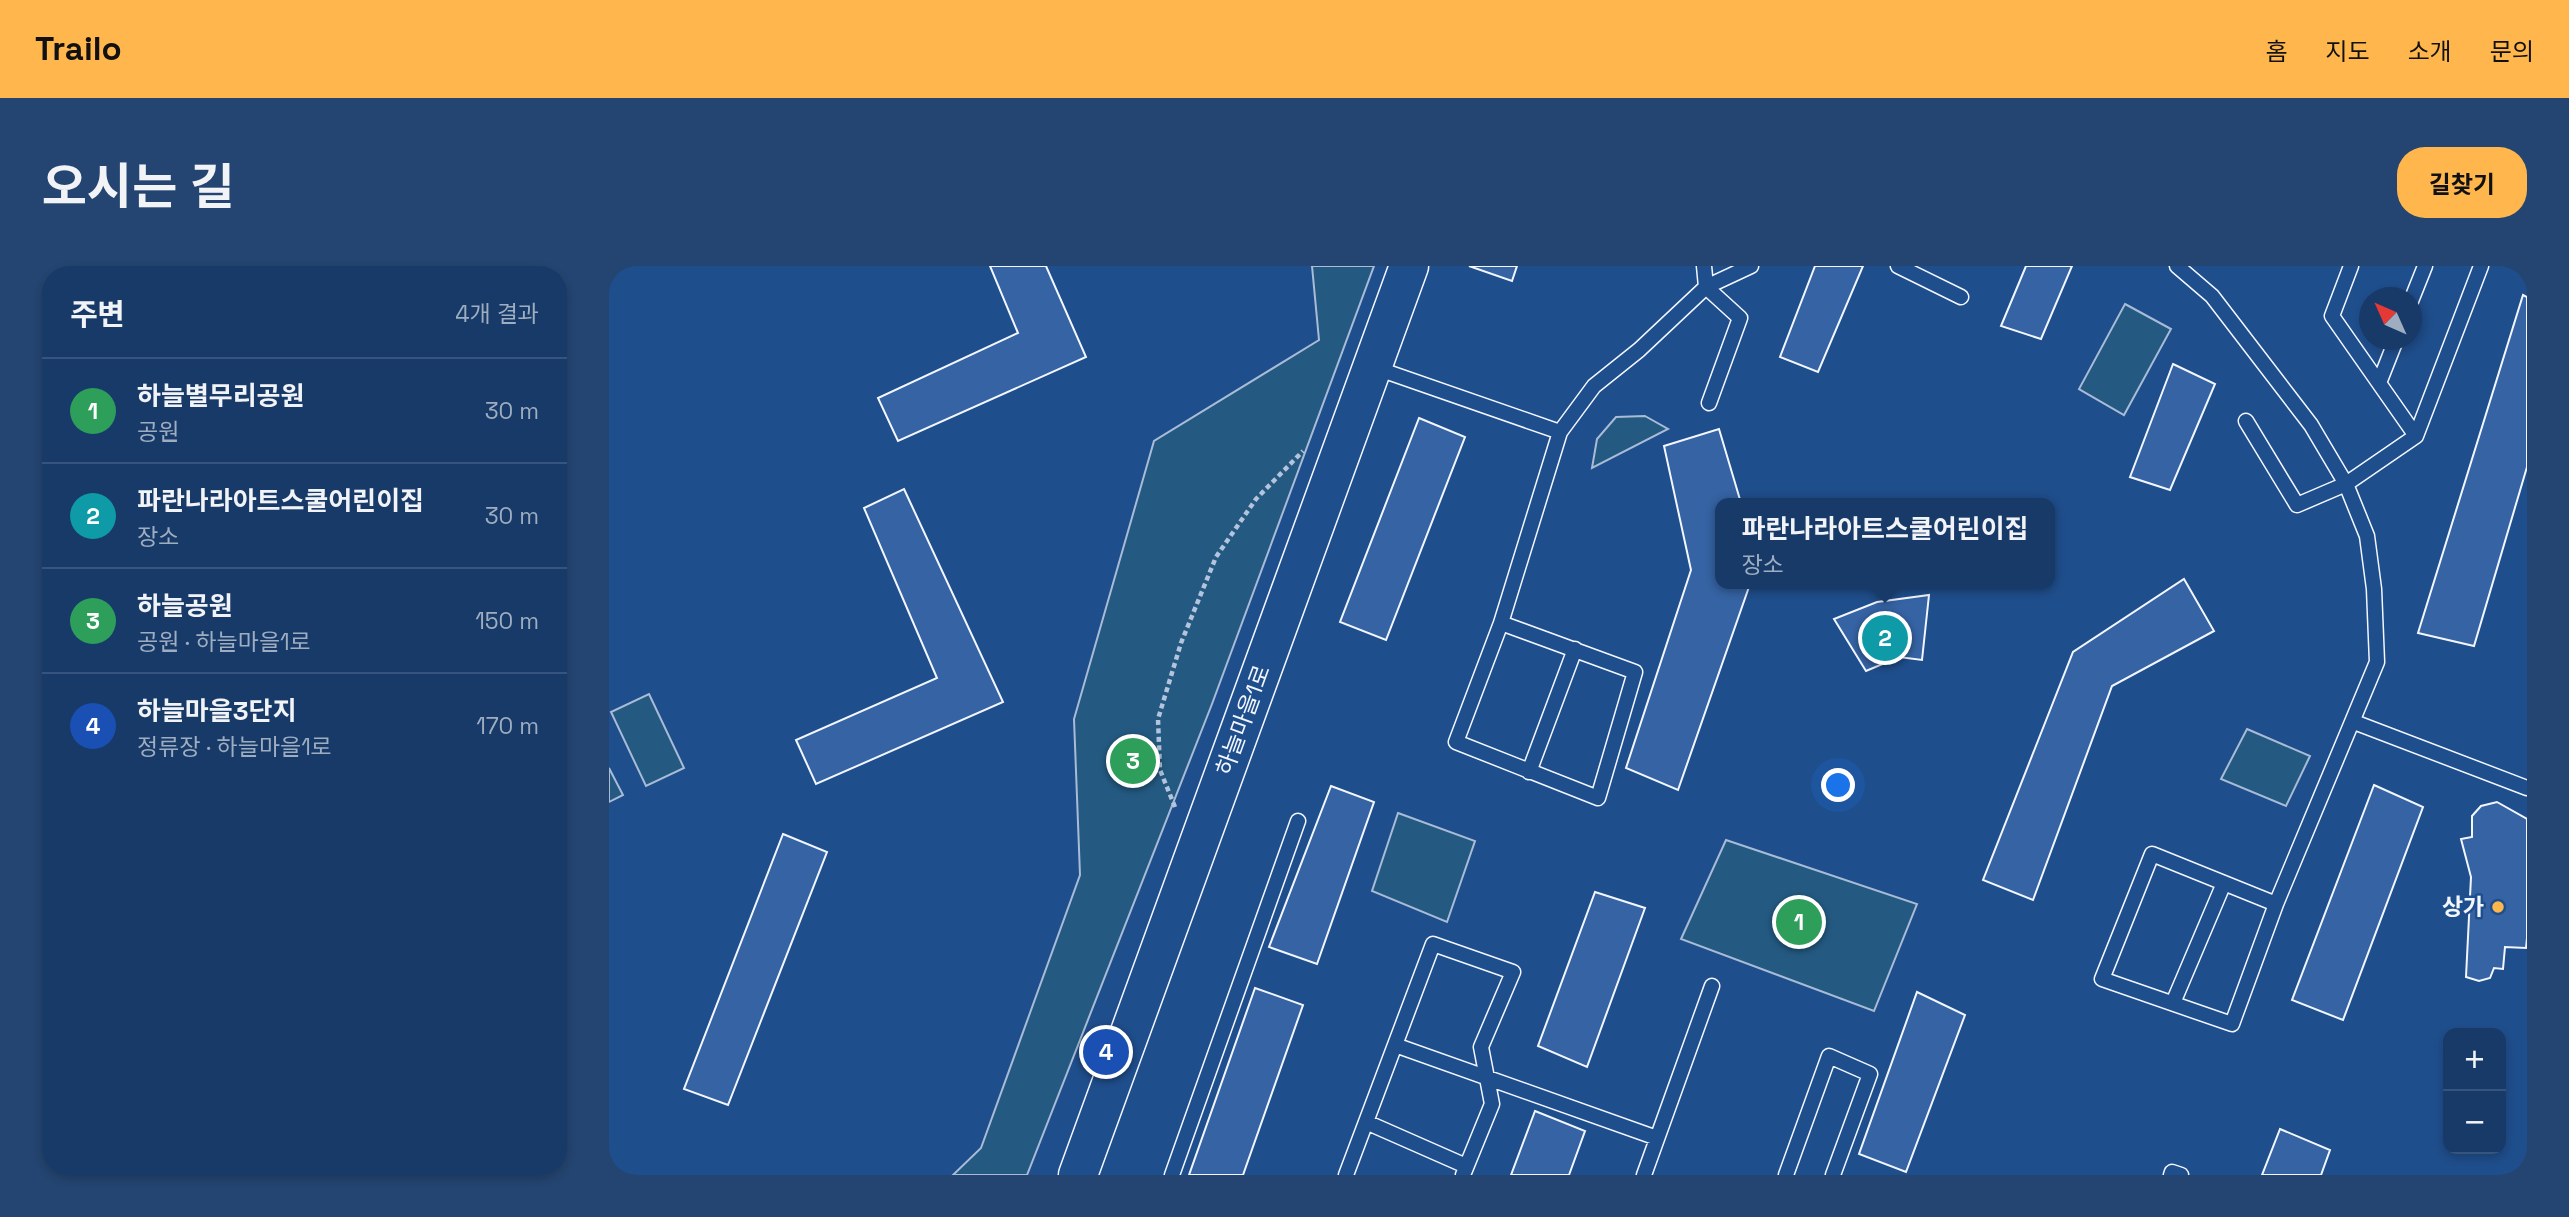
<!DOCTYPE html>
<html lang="ko">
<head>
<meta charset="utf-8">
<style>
	:root { --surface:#173a69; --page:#244571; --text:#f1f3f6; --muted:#9eadc0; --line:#36547d; --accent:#ffb74d }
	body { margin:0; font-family:"Space Grotesk","Noto Sans KR",sans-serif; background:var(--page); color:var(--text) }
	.controls { position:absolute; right:21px; bottom:21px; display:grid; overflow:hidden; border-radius:14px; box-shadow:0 4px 10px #0003 }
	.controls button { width:63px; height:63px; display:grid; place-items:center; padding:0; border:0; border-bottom:2px solid var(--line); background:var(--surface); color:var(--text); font:35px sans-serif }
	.compass { position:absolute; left:1750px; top:21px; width:63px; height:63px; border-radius:50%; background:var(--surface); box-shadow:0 4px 10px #0003; rotate:315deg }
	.you { position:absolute; left:1230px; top:520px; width:24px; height:24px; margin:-18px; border:5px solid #fff; border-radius:50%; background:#1a73e8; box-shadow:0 0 0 10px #1a73e833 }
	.badge { display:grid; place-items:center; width:46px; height:46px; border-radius:50%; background:var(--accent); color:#fff; font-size:23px; font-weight:700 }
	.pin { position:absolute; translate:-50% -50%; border:4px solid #fff; box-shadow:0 2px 7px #0006 }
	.popup { position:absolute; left:1106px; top:232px; width:340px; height:91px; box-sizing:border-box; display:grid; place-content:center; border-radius:14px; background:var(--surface); filter:drop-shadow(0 2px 5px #0005); font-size:23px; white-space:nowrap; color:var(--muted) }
	.popup b { font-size:26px; color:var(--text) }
	.popup::after { content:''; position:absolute; left:50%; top:100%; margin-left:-14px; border:14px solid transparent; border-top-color:var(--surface) }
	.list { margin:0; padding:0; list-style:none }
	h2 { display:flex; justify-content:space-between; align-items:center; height:91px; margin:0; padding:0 28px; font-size:30px }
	h2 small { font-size:23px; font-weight:400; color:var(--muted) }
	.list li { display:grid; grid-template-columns:46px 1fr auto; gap:21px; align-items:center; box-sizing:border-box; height:105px; padding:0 28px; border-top:2px solid var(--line) }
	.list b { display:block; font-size:26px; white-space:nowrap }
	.list p { margin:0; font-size:23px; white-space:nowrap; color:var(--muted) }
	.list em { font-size:23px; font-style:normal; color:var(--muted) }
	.map { position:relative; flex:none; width:1918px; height:909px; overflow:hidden; border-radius:28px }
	header { display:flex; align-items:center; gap:42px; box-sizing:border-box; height:98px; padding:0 35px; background:var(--accent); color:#111 }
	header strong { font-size:33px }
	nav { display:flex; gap:38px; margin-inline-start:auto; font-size:24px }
	.intro { display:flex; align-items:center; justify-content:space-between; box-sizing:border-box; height:168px; padding:0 42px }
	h1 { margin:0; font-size:49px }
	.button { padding:18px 32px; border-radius:28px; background:var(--accent); color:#111; font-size:24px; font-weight:700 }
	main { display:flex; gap:42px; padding:0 42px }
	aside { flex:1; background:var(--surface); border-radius:28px; box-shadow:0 4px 10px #0003 }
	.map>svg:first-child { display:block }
</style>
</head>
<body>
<header>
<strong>Trailo</strong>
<nav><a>홈</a><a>지도</a><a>소개</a><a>문의</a></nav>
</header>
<div class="intro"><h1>오시는 길</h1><a class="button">길찾기</a></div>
<main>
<aside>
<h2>주변<small>4개 결과</small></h2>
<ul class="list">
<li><span class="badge" style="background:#2e9e5b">1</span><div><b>하늘별무리공원</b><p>공원</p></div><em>30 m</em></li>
<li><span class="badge" style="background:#0f9aa8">2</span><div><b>파란나라아트스쿨어린이집</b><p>장소</p></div><em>30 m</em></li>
<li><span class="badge" style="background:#2e9e5b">3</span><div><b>하늘공원</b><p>공원 · 하늘마을1로</p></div><em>150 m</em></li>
<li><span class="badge" style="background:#1a4fb4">4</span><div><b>하늘마을3단지</b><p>정류장 · 하늘마을1로</p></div><em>170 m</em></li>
</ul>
</aside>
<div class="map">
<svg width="1918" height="909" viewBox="0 0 1918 909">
	<rect width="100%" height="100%" fill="#1f4e8c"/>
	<path fill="#245a82" stroke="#a8bbd7" stroke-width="2" d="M703,0H765L603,438L418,909H344L372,882L471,609L465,453L545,175L710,74Z
		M1516,38L1562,63L1515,149L1470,123Z
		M1036,150L1059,163L983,202L988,173L1007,151Z
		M40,428L75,502L37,520L2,446Z
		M1638,463L1701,490L1677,540L1612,513Z
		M0,502L14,529L0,536Z
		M789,547L866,575L838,656L763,625Z
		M1117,574L1308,638L1265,745L1072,673Z"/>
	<path fill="#3563a3" stroke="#f2f6ff" stroke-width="2" d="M381,0H437L477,91L289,175L269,132L409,67Z
		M860,0H908L903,15Z
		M1206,0H1254L1209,106L1171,91Z
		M1417,0H1463L1432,73L1392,60Z
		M1914,29L1918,31V201L1865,380L1809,367Z
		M1564,98L1606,118L1561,224L1521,211Z
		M810,152L856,171L777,374L731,356Z
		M1110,163L1132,237H1112V318H1141L1069,524L1017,502L1082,304L1055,180Z
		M295,223L394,436L207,518L187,474L328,412L255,242Z
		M1575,313L1605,365L1503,420L1424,634L1374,614L1464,386Z
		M1320,329L1313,394L1290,391L1257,405L1225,353L1268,336Z
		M1765,519L1814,541L1734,754L1683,734Z
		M722,520L765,536L708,698L660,681Z
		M1888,536L1918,553V672L1917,682L1896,681L1894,703L1885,702L1881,712L1870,715L1857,711L1862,611L1852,573L1863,571V550L1872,540Z
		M174,568L218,586L119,839L75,823Z
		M986,626L1036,642L978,801L929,780Z
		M646,722L694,739L634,909H580Z
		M1308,726L1356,749L1297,906L1250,888Z
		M926,845L976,865L960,909H902Z
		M1671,863L1721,884L1712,909H1653Z"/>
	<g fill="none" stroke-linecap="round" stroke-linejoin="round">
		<defs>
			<path id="lane" d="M1095,0L1097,21L1131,52L1100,137
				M1289,0L1352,31
				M1568,0L1603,30L1702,159L1737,218L1758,270L1765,323L1768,396L1667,638L1623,758L1493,713L1543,588L1667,638
				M1742,0L1723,50L1807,170
				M1802,35L1816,0
				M764,101L951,166
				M1770,117L1787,74
				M1637,155L1688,239L1737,218L1807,170L1872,0
				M892,357L1026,406L989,532L847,476L892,357L951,166L985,120L1030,84L1097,21L1142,0
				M1745,456L1918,522
				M920,506L966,383
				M1564,737L1615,617
				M786,779L1048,872
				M757,856L857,900
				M563,909L689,555
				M737,909L824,678L904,706L872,781L883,838L854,909
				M1035,909L1103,720
				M1177,909L1220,790L1261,808L1224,909
				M1562,909L1563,906L1572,909"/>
			<path id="secondary" d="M469,909L800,0"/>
		</defs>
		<use href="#lane" stroke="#f2f6ff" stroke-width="17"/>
		<use href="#secondary" stroke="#f2f6ff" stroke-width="41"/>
		<path stroke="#b3c4dc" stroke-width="4.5" stroke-dasharray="5 3.5" stroke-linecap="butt" d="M566,541L551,504L549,453L572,377L607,291L647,233L694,185"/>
		<use href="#lane" stroke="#1f4e8c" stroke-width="14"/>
		<use href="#secondary" stroke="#1f4e8c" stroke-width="38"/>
	</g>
	<circle fill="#ffb74d" stroke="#1f4e8c" stroke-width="2.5" cx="1889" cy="641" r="7"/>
	<g text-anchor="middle" stroke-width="5" stroke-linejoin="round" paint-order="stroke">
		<g font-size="23" fill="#f2f6ff" stroke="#1f4e8c">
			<text transform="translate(634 454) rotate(-70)" y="8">하늘마을1로</text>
		</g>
		<g font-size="23" font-weight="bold" fill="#f2f6ff" stroke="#1f4e8c" text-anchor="end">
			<text x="1875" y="649">상가</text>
		</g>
	</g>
</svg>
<div class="controls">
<button>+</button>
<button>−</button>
</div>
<svg class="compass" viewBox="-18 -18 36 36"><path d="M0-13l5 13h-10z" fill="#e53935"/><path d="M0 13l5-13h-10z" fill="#9eadc0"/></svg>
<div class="you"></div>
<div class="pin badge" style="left:1190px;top:656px;background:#2e9e5b">1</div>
<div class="pin badge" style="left:1276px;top:372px;background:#0f9aa8">2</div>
<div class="popup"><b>파란나라아트스쿨어린이집</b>장소</div>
<div class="pin badge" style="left:524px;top:495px;background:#2e9e5b">3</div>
<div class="pin badge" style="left:497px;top:786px;background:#1a4fb4">4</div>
</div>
</main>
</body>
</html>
